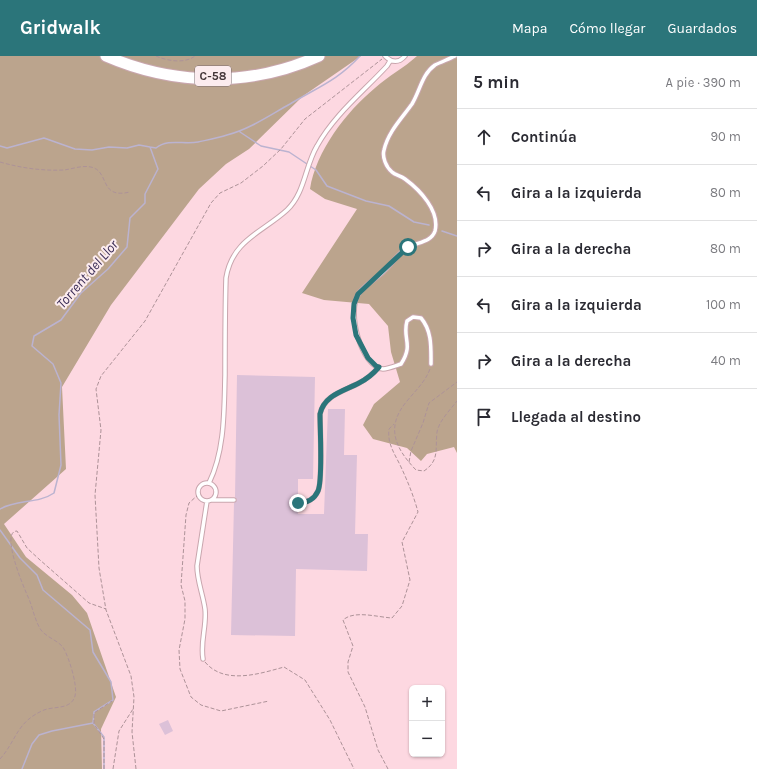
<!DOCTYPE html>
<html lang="es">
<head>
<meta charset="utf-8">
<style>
	:root { --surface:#fff; --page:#f2f2f3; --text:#2b2b33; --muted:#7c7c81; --line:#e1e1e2; --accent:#2b757a }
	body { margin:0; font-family:Karla,sans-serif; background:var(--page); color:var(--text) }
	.controls { position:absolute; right:12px; bottom:12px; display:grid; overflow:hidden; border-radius:6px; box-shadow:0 1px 3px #0004 }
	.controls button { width:36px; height:36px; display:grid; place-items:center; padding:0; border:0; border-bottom:1px solid var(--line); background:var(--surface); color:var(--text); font:20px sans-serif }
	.stop { position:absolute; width:12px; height:12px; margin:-9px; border:3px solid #2b757a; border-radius:50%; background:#fff }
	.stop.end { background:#2b757a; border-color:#fff; box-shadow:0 1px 4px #0008 }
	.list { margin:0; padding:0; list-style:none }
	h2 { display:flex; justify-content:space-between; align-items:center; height:52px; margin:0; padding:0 16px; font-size:17px }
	h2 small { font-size:13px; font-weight:400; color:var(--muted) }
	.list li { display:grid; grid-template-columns:26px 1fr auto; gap:12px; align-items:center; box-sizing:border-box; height:56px; padding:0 16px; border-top:1px solid var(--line) }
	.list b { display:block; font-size:15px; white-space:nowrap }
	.list em { font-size:13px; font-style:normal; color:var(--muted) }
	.icon { flex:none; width:22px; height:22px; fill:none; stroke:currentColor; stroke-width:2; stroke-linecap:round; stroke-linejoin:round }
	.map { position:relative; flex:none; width:457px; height:713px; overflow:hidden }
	header { display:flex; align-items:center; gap:24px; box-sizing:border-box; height:56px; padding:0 20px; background:var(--accent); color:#fff }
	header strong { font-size:19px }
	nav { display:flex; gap:22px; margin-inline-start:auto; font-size:14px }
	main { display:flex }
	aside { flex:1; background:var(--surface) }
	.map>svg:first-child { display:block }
</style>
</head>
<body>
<header>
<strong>Gridwalk</strong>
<nav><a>Mapa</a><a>Cómo llegar</a><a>Guardados</a></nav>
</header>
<main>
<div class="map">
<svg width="457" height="713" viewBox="0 0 457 713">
	<rect width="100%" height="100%" fill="#fdd8e1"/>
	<path fill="#bba48d" d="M0,0H361L303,40L249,93L226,108L199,133L111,249L62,331L66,413L4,468L26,501L72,539L87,557L116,641L101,673L102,713H0Z
		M417,0H457V397L454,391L427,398L421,405L407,392L373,383L363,369L374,348L400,326L391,296L388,270L369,248L324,244L302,237L357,153L325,143L310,133C316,95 346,56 375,32C388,20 404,12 417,0Z"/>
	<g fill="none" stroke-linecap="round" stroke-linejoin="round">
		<path stroke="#bbb3d0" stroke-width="1.5" d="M240,76L261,90L289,96L316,114L327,130L366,145L389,150L414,166L429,169
			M0,90L7,92L44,82L75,93L92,94L109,91L127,92L139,89L150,91L158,113L145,138V147L130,162L127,191L108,213L81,237L61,264L34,280L32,290L53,308L61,327L59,359L61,409L54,437C38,448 17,443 0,453
			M150,91L156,92C168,82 184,89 198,86C207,84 218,82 227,79C250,73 270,59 290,48C318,31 337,25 360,0
			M442,175L457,180
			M0,474L20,502L37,519L43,534L90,574L93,596L111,626L113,644L94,656L93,667L104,681V713
			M22,713L32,688L39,679L52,675L93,667"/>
	</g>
	<path fill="#dcc1d8" d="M237,319L315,321L313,423H298V444L294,447L297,450L298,458H324L328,353H345L344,399H357L355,478H368L367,515L296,513L295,580L231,579L234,447L237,444L235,441Z
		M168,664L173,675L165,679L159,668Z"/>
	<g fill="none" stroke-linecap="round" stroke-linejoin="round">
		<defs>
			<path id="lane" d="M385,0C392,7 399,7 405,0
				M431,308C431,291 432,275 421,262L413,261L407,265C402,283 414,288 401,308C395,310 388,313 383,313C361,311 346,255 359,237C366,228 376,223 384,215C392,208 397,198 407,192C416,186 431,187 435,175C440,155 420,134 405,123C401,120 395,119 392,116C386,111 382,101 384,94C388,76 402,62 412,48C420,35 422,18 435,9C441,6 449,3 455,0
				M209,427C225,394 224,355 225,319C225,287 225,254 226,222C232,184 263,176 287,154C305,137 305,110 317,90C334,59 363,36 387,10L390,5
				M198 436a9 9 0 1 1 18 0a9 9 0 1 1-18 0Z
				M212,444H234
				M297,447C306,447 314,444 318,435C323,424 320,374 320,358C324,339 344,335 359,327C367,323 373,318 379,311
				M203,603C200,585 207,570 205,553C203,538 197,525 197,510L207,445"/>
			<path id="primary" d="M106,0C175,30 251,31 319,0"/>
		</defs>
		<use href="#lane" stroke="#c9a6ae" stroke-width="5.5"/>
		<use href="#primary" stroke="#c9a6ae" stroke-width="13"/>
		<path stroke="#ad9298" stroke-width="1" stroke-dasharray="4 2" stroke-linecap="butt" d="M156,0C167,5 185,8 195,0
			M0,106C21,112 42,115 64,114C73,113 84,108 94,112C109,118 100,143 130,136
			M430,313C425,326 416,334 407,345C385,371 395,392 416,414L424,415C440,404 435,393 437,376C439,365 450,354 457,345
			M409,406L411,395L423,367L429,347L457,326
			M199,438L189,447L186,459L181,529L185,545V563L179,594L180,613L191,641L201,649L221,655L269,645
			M205,606C224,629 259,618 284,611L305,624L330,664L354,713
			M0,703C17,684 16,666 44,654C54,650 71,654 75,640C78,630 69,602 64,593C60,585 47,582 41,574C35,565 33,553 29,543C23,530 0,475 17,475L27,492L40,504L89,547L106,553
			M104,713V683L94,668V657L112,645
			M113,713L119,675L133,653
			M136,713L132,676L134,641L131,620L106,554L99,512L95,439L101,374L96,333L101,320L145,265L211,147L220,137L241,127L263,110L281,93L305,63L382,3
			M388,713L378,694L365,651L348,616V606L353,590L343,564C354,554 377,561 392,562L402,550L410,524L402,486L418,456C414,441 408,426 401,411C395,398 387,388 389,373L394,368"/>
		<use href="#lane" stroke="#fff" stroke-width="3.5"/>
		<use href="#primary" stroke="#fff" stroke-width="11"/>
	</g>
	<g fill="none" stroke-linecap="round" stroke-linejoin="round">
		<path stroke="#2b757a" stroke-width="5" d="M298,447C306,447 314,444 318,435C323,424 320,375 320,358C324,339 344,335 359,327C367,323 373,318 379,311L376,310L368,302L356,279L353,262L354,248L358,238L408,191"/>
	</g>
	<g text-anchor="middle" stroke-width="4" stroke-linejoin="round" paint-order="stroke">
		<rect fill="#fcecef" stroke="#7a6b6e" stroke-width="1" x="195" y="10" width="36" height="20" rx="3"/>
		<g font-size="12" font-weight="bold" fill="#423437">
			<text x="213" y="24">C-58</text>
		</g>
		<g font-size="14" font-style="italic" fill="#3c2e57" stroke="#fcecef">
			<text transform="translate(87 218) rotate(-49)" y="5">Torrent del Llor</text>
		</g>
	</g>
</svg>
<div class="controls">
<button>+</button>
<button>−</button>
</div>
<div class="stop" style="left:408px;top:191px"></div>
<div class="stop end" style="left:298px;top:447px"></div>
</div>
<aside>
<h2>5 min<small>A pie · 390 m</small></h2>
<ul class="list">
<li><svg class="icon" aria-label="ahead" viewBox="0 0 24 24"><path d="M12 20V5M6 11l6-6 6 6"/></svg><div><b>Continúa</b></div><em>90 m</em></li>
<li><svg class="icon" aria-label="left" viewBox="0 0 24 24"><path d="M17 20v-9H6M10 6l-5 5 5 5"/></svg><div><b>Gira a la izquierda</b></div><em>80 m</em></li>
<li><svg class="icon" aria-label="right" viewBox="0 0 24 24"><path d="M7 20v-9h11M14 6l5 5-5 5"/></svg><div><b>Gira a la derecha</b></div><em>80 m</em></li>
<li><svg class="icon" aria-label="left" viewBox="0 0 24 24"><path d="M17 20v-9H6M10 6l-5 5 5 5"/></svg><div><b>Gira a la izquierda</b></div><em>100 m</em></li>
<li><svg class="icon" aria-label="right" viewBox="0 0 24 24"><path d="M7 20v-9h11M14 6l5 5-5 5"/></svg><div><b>Gira a la derecha</b></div><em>40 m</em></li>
<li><svg class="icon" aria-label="arrive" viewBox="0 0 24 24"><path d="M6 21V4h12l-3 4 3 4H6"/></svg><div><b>Llegada al destino</b></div></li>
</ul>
</aside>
</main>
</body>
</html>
